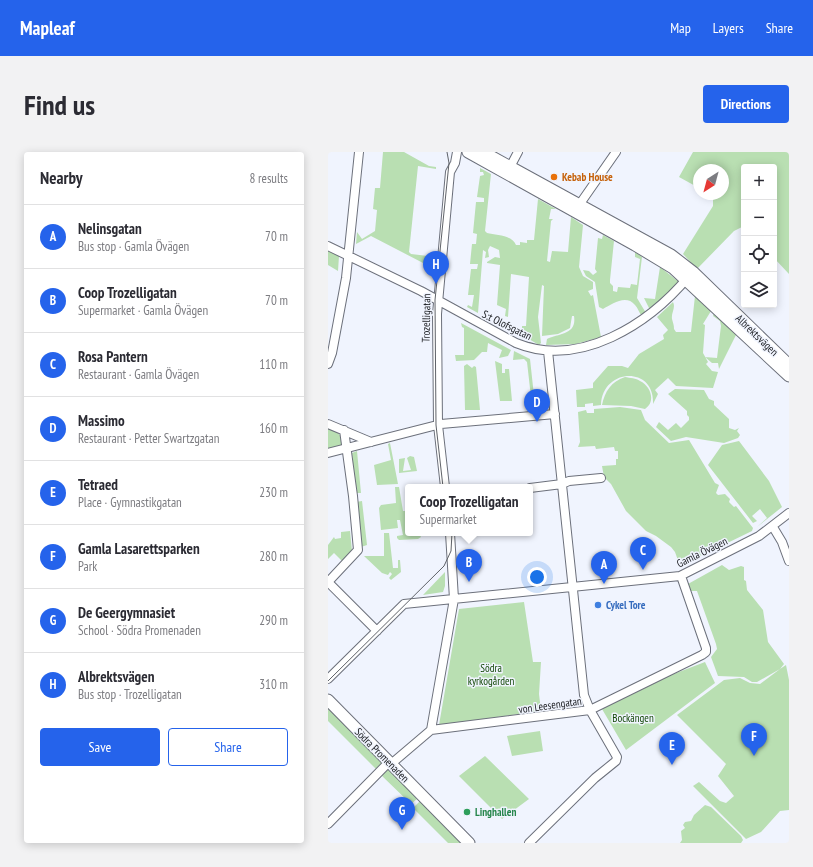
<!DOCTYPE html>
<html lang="en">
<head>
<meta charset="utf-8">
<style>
	:root { --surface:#fff; --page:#f2f2f3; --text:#2b2b33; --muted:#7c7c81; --line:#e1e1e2; --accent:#2563eb }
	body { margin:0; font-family:"PT Sans Narrow",sans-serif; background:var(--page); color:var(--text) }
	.controls { position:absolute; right:12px; top:12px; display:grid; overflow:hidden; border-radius:4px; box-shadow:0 2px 10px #0003 }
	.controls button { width:36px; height:36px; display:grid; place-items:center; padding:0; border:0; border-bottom:1px solid var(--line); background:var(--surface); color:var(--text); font:20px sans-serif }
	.compass { position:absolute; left:365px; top:12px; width:36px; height:36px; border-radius:50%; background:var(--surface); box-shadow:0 2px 10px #0003; rotate:216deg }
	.you { position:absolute; left:209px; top:425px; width:14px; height:14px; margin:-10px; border:3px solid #fff; border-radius:50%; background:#1a73e8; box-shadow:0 0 0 6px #1a73e833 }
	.badge { display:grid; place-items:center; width:26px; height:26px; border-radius:50%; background:var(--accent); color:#fff; font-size:13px; font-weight:700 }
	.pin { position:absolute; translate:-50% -33px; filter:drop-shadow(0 1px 2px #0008) }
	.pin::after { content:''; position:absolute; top:21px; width:14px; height:12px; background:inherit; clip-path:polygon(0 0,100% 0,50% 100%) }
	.popup { position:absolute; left:77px; top:332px; width:128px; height:52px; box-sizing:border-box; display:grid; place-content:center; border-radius:4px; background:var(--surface); filter:drop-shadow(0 1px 3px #0005); font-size:13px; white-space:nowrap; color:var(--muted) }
	.popup b { font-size:15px; color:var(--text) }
	.popup::after { content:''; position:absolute; left:50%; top:100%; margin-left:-8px; border:8px solid transparent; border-top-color:var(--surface) }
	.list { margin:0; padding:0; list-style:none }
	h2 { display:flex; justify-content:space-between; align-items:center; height:52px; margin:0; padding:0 16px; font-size:17px }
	h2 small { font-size:13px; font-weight:400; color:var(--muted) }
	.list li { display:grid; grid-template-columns:26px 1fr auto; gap:12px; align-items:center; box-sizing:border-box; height:64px; padding:0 16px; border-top:1px solid var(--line) }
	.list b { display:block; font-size:15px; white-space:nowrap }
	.list p { margin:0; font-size:13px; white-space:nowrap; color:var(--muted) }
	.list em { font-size:13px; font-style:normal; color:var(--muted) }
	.actions { display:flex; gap:8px; padding:12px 16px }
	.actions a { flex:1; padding:9px 0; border:1px solid var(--accent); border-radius:4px; text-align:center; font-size:14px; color:var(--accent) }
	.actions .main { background:var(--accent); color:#fff }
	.icon { flex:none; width:22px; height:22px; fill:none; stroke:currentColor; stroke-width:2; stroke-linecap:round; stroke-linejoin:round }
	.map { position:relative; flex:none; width:461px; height:691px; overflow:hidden; border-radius:4px }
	header { display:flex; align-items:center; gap:24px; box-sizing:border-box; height:56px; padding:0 20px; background:var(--accent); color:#fff }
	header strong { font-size:19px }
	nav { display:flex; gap:22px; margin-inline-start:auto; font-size:14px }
	.intro { display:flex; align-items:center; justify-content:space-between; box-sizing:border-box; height:96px; padding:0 24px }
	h1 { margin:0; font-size:28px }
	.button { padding:10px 18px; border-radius:4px; background:var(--accent); color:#fff; font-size:14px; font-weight:700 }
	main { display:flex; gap:24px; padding:0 24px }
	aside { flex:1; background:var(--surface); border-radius:4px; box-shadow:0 2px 10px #0003 }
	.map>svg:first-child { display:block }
</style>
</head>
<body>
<header>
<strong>Mapleaf</strong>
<nav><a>Map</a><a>Layers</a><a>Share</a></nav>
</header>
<div class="intro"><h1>Find us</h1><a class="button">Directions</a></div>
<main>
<aside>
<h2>Nearby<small>8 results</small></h2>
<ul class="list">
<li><span class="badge">A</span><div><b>Nelinsgatan</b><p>Bus stop · Gamla Övägen</p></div><em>70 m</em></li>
<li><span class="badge">B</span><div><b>Coop Trozelligatan</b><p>Supermarket · Gamla Övägen</p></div><em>70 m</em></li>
<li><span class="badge">C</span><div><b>Rosa Pantern</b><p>Restaurant · Gamla Övägen</p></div><em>110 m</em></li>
<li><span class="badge">D</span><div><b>Massimo</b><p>Restaurant · Petter Swartzgatan</p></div><em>160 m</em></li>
<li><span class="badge">E</span><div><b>Tetraed</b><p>Place · Gymnastikgatan</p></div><em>230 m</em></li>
<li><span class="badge">F</span><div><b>Gamla Lasarettsparken</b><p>Park</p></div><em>280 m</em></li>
<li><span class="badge">G</span><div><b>De Geergymnasiet</b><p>School · Södra Promenaden</p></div><em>290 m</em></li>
<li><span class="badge">H</span><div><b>Albrektsvägen</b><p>Bus stop · Trozelligatan</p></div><em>310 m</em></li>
</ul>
<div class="actions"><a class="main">Save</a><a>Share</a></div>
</aside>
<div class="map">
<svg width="461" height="691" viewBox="0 0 461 691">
	<rect width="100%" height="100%" fill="#f0f4fe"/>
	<path fill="#b9dfb2" d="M55,0H76L101,14L108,15V17L90,14L81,100L83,102L100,104L99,115L97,112L43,84L28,92L29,80L34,87L47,79L49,58L45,57L47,36H52Z
		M365,0H461V122L446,106V15H416V77L414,75L406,79L369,117L355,102L385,54V45L380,42H395V18H371V36L351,25Z
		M152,16L163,22L157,79L159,81C168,83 184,83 188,93H192V90L199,91V88H206L210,47L228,57H223L221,67H225L223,69L219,109L222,110L224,99L240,100L243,65L255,73L251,115L255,124L265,130V137L260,139L263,144L265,143L273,185L248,192L218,193L219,187C231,181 249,183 246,164H244L242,176L230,182L214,184L216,134L214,133L210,165L213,191L211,193L194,183V174H198L201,125L183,122L180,165L177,164L178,157L169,153L172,113L159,111V110L167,105L172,106L171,98L162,94L160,98L161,105L157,106L158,100L155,98L150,161L139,155L140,153L144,155L146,143H140L143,117H149L150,112H142L144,92H148L149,82L145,81L148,50H156V46L149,45L152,24L156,23L155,20H152Z
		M275,83L286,89L282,128V131L285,134V139L289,140L290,135L302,136L303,132L309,133L312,107L307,105V100L314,105L309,146L318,161L314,164C311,161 310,156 307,153C298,142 284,152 275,157L271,155L267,130L258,124L255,118L261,119L265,123L269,120L267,117L270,86L274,87Z
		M0,97L11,104L10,119L0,113Z
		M332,115L351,130L322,158L316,146L327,147Z
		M367,144L383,159L375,172L377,173L375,201L380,210L378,212L384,219L390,220L385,236L348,234L340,226L327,238L330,242L325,252C327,213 274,216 273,253L265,254V251L257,252V255H249L248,238L265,236V231L280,214H294L300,216L311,202L336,187L335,183L340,178L329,165L345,150C348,156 343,161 344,167C345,171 346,173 346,177L348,180H363Z
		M386,161L408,183L391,217L390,211H384L377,205L389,206L393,174L392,169L385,164Z
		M133,171L183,198L180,204L171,206L174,198L160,191L159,200H154L146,208L128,209L127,203H136V176L134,175Z
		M186,199L202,207L207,253L204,254L199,210L196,207L185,208Z
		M167,209L174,212V221H177V217H181L184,249H172Z
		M139,212L144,216L146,214L148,215L152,258H137L136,214Z
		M297,225C302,226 308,226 312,229C323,234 328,250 317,257L303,254L274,253C277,239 283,230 297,225Z
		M347,237L376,238L381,247L386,249V253L401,267V276L407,278L411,276L409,279L412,283L410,286L396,291L358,285L343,289L328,275L331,270L340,278L348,271L353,276L361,268V265L359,263V259L340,242Z
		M292,255L313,258L317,268L341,291L361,288L387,331L391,333L388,341L390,343L397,342L402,347L401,350L406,355L408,354L425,376L424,379L352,414L347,400L343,395L328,384L318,379L298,359L283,332L276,325L274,314L288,313V307H290V299H287L286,295L268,297L267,294L250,295L252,290L250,260L258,258L259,261H266V257Z
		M0,276C9,280 13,281 15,291L13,294L0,297Z
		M411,289L441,329L454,355L429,375L439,366L432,357L424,364L429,369L425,371L380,313L394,293Z
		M62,291L70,332L49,333L46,313L63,308L60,292Z
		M29,299L33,341H28L24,301Z
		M82,304L86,305L89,319L71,321V307L77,306L75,319L83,318L79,306Z
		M67,335H71L75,359H80V381H91L93,385L90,387L71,388L69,386V384L75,383L72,368H69L70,376L53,378L51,356L53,353L68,351Z
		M34,349L39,393L33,395L28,350Z
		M22,379L24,399L14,409L6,401L0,407V393L6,385L7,387L13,386V380Z
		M56,381H61L65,416H70V408H72L73,420L63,428L61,426L64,422L62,420L60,423L54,421L36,404H56Z
		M394,413L401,418L413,414L416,415V428L418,429L419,438L435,458L440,490L456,512L452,517L458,513L461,528V658L452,659L433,680L418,687L365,634L371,630L392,649L398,651L406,644L390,624L398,612L349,563L396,528L412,526L422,531L432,532L452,517L429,530H424L416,525L390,524L383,505L389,497L388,492L369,439H363L360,432Z
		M117,420V434L115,440L95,443Z
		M196,450L205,510H213L211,542L213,559L111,573L131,457Z
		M377,510L387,531L298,598L274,557L343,523Z
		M0,556L55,612L49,618L0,569Z
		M212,579L215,599L184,604L179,584Z
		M157,604L201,647L174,667L131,624Z
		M60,616L89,647L83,652L53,623Z
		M92,649L133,691H120L85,656Z
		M377,653L383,655L413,684L415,688L413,691H352L354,688L353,679L357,676L355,673L357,670L363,669L366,663Z"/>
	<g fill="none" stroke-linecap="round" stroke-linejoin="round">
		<defs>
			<path id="minor" d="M180,19L190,0
				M249,56L288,0
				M0,94L93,139L188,191C252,217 321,172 361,124
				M0,212L4,201L18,126L31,0
				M0,272L43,290
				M0,301L113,272L227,262
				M117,335L110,273L109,162L122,20L127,11L129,0
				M202,336L234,332L241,329L273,326
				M445,375L454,390L461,409
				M0,430L30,398L25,344L16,278
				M0,430L49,479
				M0,527L76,452L352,424L431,384L461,361
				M103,578L262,558L374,503L378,500V496L353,424
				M103,578L126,447L122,381
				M63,612L103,578
				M0,672L61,610
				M201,691L267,626L288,609L289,605L262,558L256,543L220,199"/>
			<path id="secondary" d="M140,0L307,93L345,116L461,224
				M155,0L343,103L365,120L461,213
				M0,548L141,691"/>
		</defs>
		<use href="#minor" stroke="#6c707b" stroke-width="10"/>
		<use href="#secondary" stroke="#6c707b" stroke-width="13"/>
		<use href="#minor" stroke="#fff" stroke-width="8"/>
		<use href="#secondary" stroke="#fff" stroke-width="11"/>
		<path stroke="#5f6268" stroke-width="1" d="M115,335L108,273L107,148L121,11L119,0
			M0,529L116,414L123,399L124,381"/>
	</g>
	<circle fill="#e8710a" stroke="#f0f4fe" stroke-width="1.5" cx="226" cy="25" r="4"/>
	<circle fill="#3f7fe0" stroke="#f0f4fe" stroke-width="1.5" cx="270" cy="453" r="4"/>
	<circle fill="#2e9e5b" stroke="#f0f4fe" stroke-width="1.5" cx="139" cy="660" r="4"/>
	<g text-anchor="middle" stroke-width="3" stroke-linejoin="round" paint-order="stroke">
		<g font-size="11" font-weight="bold" fill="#c56008" stroke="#f0f4fe" text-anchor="start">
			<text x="234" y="29">Kebab House</text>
		</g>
		<g font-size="11" fill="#202226" stroke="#f0f4fe">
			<text transform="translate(98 166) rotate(-89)" y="4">Trozelligatan</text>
			<text transform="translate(179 173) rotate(26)" y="4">S:t Olofsgatan</text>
			<text transform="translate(429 183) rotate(44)" y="4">Albrektsvägen</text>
			<text transform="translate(374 400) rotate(-26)" y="4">Gamla Övägen</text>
			<text transform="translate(222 553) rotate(-8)" y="4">von Leesengatan</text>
			<text transform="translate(54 603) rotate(45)" y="4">Södra Promenaden</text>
		</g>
		<g font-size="11" font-weight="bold" fill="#366cbe" stroke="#f0f4fe" text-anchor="start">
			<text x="278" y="457">Cykel Tore</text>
		</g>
		<g font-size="11" fill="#114705" stroke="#f0f4fe">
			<text x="163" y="520">Södra<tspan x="163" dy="13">kyrkogården</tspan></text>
			<text x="305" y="570">Bockängen</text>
		</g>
		<g font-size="11" font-weight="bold" fill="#27864d" stroke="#f0f4fe" text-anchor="start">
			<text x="147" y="664">Linghallen</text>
		</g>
	</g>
</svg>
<div class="controls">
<button>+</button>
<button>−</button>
<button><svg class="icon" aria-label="locate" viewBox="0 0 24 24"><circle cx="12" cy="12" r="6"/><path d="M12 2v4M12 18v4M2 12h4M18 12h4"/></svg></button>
<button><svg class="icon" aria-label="layers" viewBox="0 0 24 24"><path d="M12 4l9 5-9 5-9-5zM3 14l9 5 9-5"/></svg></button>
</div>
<svg class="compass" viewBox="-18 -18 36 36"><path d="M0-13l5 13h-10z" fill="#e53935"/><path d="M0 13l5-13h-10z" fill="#7c7c81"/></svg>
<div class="you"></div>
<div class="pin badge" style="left:276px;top:432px">A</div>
<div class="pin badge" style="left:141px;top:430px">B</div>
<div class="popup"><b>Coop Trozelligatan</b>Supermarket</div>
<div class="pin badge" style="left:315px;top:418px">C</div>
<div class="pin badge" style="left:209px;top:270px">D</div>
<div class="pin badge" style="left:344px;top:613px">E</div>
<div class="pin badge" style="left:426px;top:604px">F</div>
<div class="pin badge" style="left:74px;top:678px">G</div>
<div class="pin badge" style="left:108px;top:132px">H</div>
</div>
</main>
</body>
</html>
